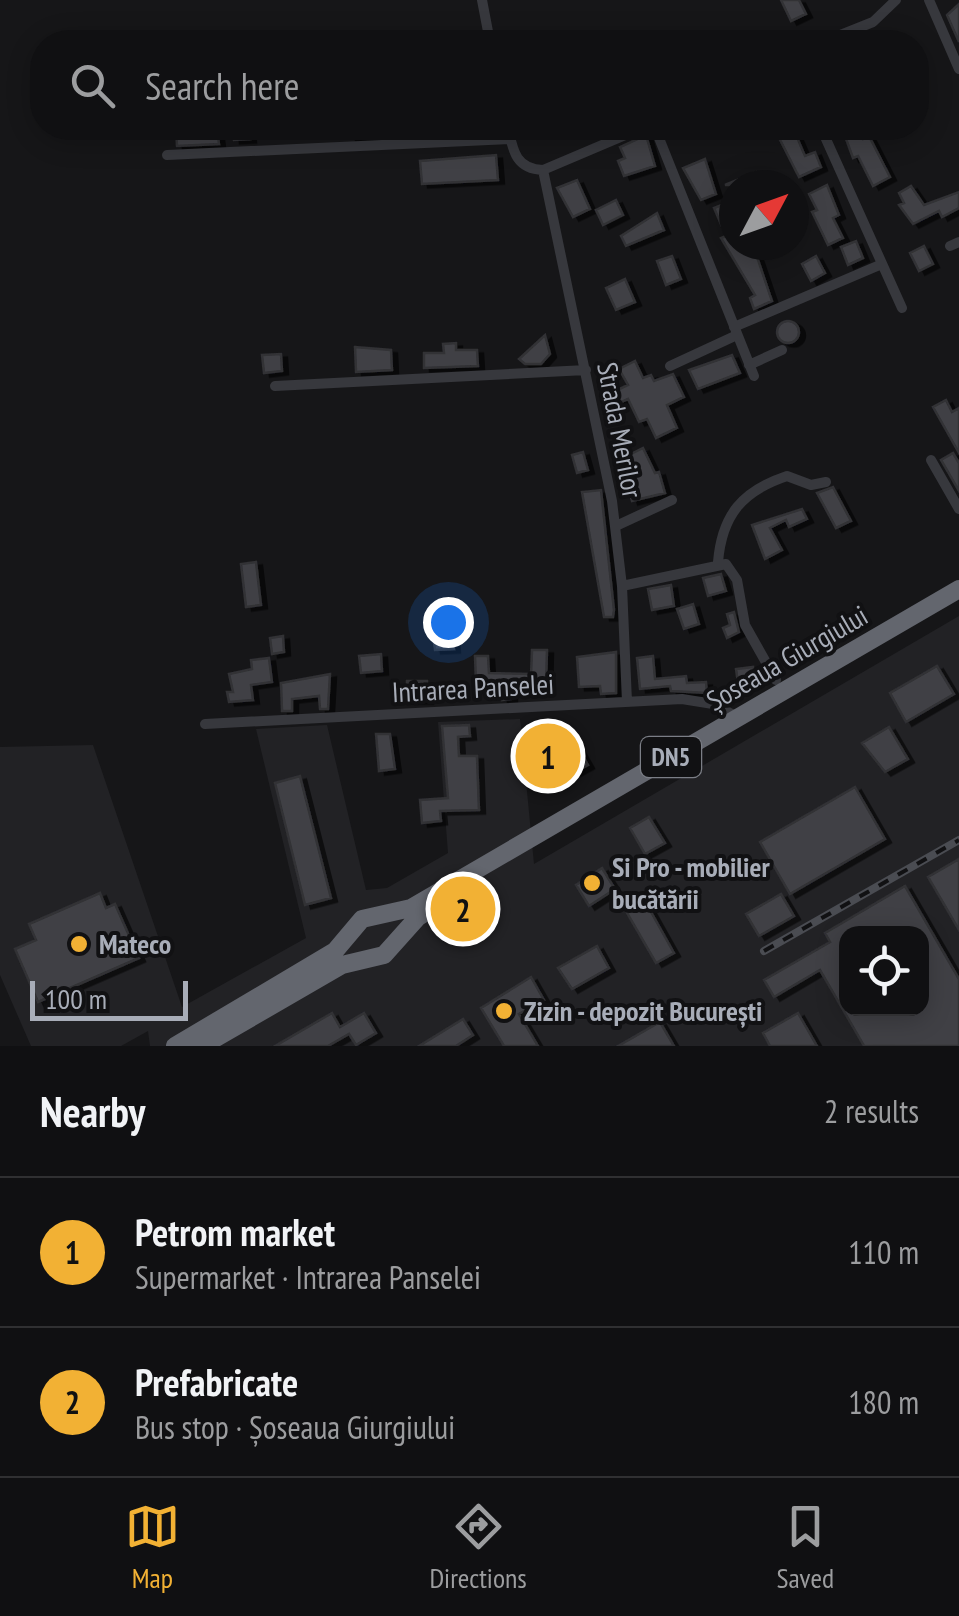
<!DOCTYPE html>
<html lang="en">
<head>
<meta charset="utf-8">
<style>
	:root { --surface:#101012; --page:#19191b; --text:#f1f3f6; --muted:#9c9d9f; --line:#303032; --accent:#f2b134 }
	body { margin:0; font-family:"PT Sans Narrow",sans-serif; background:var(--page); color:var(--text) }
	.controls { position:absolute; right:30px; bottom:30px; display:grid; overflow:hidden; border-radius:20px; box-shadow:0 5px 25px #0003 }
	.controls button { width:90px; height:90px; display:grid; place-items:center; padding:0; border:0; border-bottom:2px solid var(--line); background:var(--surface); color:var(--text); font:50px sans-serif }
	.compass { position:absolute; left:719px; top:170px; width:90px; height:90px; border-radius:50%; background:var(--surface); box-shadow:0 5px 25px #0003; rotate:49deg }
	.scale { position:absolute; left:30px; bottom:25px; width:158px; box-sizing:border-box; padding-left:10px; border:5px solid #a8adb8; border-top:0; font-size:28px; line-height:35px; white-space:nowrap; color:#a8adb8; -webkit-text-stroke:8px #111113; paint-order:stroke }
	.you { position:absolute; left:448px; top:622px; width:35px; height:35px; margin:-25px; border:8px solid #fff; border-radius:50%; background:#1a73e8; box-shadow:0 0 0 15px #1a73e833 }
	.badge { display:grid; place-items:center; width:65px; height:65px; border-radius:50%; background:var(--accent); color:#111; font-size:32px; font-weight:700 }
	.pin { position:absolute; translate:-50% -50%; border:5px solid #fff; box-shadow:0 2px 10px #0006 }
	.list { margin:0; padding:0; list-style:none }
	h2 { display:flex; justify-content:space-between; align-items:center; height:130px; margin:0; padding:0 40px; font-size:42px }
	h2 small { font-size:32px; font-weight:400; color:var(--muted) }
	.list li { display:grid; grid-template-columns:65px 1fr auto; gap:30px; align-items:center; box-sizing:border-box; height:150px; padding:0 40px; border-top:2px solid var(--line) }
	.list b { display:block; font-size:38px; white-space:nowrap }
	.list p { margin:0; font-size:32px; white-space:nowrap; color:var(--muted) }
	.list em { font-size:32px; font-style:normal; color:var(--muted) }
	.icon { flex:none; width:55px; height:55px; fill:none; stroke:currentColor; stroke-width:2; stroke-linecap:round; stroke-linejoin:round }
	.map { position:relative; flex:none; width:959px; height:1046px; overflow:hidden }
	.search { position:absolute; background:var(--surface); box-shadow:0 5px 25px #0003; left:30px; right:30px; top:30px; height:110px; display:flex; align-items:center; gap:25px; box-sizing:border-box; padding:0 35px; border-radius:40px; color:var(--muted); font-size:38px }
	.sheet { height:430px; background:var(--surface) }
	nav { display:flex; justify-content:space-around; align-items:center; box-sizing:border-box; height:140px; border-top:2px solid var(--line); background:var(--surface); font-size:28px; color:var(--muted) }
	nav a { display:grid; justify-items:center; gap:5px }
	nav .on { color:var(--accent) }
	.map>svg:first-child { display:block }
</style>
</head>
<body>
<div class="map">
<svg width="959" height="1046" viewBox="0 0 959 1046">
	<defs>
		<filter id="shadow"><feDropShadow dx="6" dy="3.5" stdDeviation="0" flood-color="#0009"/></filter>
	</defs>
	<rect width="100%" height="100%" fill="#161618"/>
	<path fill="#222225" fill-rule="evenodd" d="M959,616V1046H150L148,1031L121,1046H31L0,975V747L93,745L182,1007L306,938L256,729L327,725L366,890L387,888L448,853L438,722L520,719L534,864ZM846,934H922V1008H846Z"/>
	<path fill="#404145" stroke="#303034" stroke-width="2.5" fill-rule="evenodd" filter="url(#shadow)" d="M781,0H799L806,14L791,21Z
		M959,4V42L947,15Z
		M176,128H206L207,137L218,136L219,144L177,146Z
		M233,128H249L250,139L234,140Z
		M350,128H372L373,137L350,138Z
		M774,128H793L805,156L815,152L821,167L799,177Z
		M842,128H859L863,139L869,136L890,177L873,186L858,156L853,158Z
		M646,135L655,166L624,176L618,161L625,158L620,147Z
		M496,155L498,180L422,184L420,161Z
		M705,159L716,194L701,200L683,168Z
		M756,172L762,185H725Z
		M577,180L590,209L573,217L557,188Z
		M827,185L839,215L833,218L843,238L828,245L812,212L817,210L809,194Z
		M911,186L924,205L959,192V208L942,217L939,211L913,224L899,205L904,203L899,193Z
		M616,200L623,215L603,225L596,210Z
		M734,200V245H753L772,301L754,309L750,298L755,295L721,238L726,236L714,208Z
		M657,213L664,230L626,246L621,236Z
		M856,241L863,258L848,265L841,247Z
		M924,246L933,264L919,271L910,253Z
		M672,256L681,279L666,285L657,261Z
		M816,256L825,273L811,281L802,264Z
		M625,279L635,302L616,310L606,288Z
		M777 332a11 11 0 1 1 22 0a11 11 0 1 1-22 0Z
		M545,335L550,354L541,364H525L519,359Z
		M456,343V350H477L478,366L424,368V353H444L443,344Z
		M355,347L391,350L392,370L356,372Z
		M281,354L282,371L264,373L262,355Z
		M732,355L740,373L698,389L689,370Z
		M635,361L643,378L651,375L654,381L673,374L684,397L667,405L677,428L656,438L647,419L639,422L628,399L615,405L609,394L628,385L619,369Z
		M946,400L952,412L959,408V453L933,407Z
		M643,448L655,473L659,472L665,493L632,501L626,480L634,477L625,457Z
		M583,452L588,470L577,473L572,455Z
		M953,453L959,463V491L941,460Z
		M833,487L851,521L836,528L817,493Z
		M601,490L614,610L613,617H604L582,492Z
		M802,509L807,519L789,527L786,520L770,528L782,550L765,559L752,525Z
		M256,562L261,605L246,607L241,564Z
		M721,574L726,591L708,596L703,578Z
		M671,585L674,606L652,610L648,589Z
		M693,604L699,624L684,629L677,609Z
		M734,612L739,632L727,638L723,628L730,625L727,614Z
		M452,627L454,649L435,650L432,629Z
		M283,636L284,652L272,654L270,638Z
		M532,650H547L546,689L511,688V699L502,700L501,685L476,686L475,656H488L489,673L531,674Z
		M616,652V693L601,694L600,686L579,687L577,657Z
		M381,654L382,671L361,673L359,656Z
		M653,656L655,679L686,676L687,683L706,682L707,693L671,691L670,686L640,689L637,658Z
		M269,658L272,682L251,685L253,700L229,702L227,692H233L229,674L252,669L251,660Z
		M937,666L954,694L906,722L890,693Z
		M753,667L754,681L738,683L736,669Z
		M330,674L328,709H320L319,696L292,699V711H282L281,683Z
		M407,681H427V700H407Z
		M469,725L470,736L458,737L459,756H477L479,810L440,811L441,821L422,823L420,800L448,798L442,726Z
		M889,727L908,759L885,772L862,743Z
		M567,728L588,765L575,772L565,756L544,765L537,753Z
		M376,734H390L395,769L379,771Z
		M300,776L331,898L305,905L275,783Z
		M855,787L885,839L790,894L760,842Z
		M649,817L665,843L645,854L630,828Z
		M959,859V930L928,877Z
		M602,868L615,889L589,906L576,885Z
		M905,886L959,979V1046H864L820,970L774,997L764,980L830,942L825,933ZM846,934H922V1008H846Z
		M100,893L106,908L115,904L139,958L38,1002L15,949L36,940L29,924Z
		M781,894L794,916L759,936L746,914Z
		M646,903L674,953L656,963L627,913Z
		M597,946L609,968L572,989L558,968Z
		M531,977L544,1000L519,1014L538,1046H504L481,1008Z
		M332,1013L340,1027L364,1013L376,1033L356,1045L349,1034L328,1046H275Z
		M798,1013L817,1046H770L763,1033Z
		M463,1019L473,1035L456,1046H419Z
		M660,1022L674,1046H618Z"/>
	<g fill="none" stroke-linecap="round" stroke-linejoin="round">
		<path stroke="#37383d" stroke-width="10" d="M482,0L490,42
			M929,0L959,69
			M823,42L873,22L896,0
			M508,128C513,151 516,169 543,170L642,128
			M655,128L754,376
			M821,128L902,308
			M167,155L510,139
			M543,170L612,501L622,586L627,702
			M950,246L959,242
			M734,327L882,264
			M749,365L782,350
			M670,366L737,335
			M275,386L586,370
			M931,460L959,509
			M616,526L672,500
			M718,562C722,515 742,491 787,476L811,485L826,482
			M622,586L726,564L737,580L745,625L776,680
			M205,724L682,699L713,704L739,718"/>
		<path stroke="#63666e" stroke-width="18" d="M175,1046L335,951L362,919L411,908L959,589
			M202,1046L342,965L384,955L418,917L433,908"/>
		<defs>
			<path id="rail" d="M764,951L959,840"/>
		</defs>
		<use href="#rail" stroke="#4a4c52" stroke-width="8"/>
		<use href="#rail" stroke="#111113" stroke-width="4" stroke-dasharray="11" stroke-linecap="butt"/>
	</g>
	<g fill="#f2b134" stroke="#111113" stroke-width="4">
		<circle cx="592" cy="883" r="10"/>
		<circle cx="79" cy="944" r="10"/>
		<circle cx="504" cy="1011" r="10"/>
	</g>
	<g text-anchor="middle" stroke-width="8" stroke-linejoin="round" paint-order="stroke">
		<rect fill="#111113" stroke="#7b7e86" stroke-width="2.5" x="641" y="737" width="60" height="40" rx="8"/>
		<g font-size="25" font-weight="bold" fill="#a8adb8">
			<text x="671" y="766">DN5</text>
		</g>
		<g font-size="28" fill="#a8adb8" stroke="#111113">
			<text transform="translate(620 430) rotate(79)" y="10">Strada Merilor</text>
			<text transform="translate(787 658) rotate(-30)" y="10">Șoseaua Giurgiului</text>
			<text transform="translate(473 688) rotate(-3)" y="10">Intrarea Panselei</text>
		</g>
		<g font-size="28" font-weight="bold" fill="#a8adb8" stroke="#111113" text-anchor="start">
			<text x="612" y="877">Si Pro - mobilier<tspan x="612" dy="32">bucătării</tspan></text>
			<text x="99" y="954">Mateco</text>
			<text x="524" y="1021">Zizin - depozit București</text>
		</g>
	</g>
</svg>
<div class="controls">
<button><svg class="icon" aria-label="locate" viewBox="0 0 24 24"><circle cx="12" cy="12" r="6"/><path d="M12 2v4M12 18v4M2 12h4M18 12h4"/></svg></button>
</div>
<svg class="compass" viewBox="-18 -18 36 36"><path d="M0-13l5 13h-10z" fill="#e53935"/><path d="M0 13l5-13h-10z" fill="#9c9d9f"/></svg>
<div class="scale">100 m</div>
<div class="you"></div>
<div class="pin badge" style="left:548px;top:756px">1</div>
<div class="pin badge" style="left:463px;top:909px">2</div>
<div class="search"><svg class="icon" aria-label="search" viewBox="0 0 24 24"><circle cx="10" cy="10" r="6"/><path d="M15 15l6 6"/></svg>Search here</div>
</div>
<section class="sheet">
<h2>Nearby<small>2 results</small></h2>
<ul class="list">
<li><span class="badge">1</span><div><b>Petrom market</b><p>Supermarket · Intrarea Panselei</p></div><em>110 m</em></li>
<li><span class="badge">2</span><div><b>Prefabricate</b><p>Bus stop · Șoseaua Giurgiului</p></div><em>180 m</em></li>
</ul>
</section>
<nav>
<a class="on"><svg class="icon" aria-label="map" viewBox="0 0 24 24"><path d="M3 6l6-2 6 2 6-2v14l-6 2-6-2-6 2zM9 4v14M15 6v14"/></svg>Map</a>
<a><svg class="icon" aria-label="directions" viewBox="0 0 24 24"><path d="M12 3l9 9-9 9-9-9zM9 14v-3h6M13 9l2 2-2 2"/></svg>Directions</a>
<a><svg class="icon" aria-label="saved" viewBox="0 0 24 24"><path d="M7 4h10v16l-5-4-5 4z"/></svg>Saved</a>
</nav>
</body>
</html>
